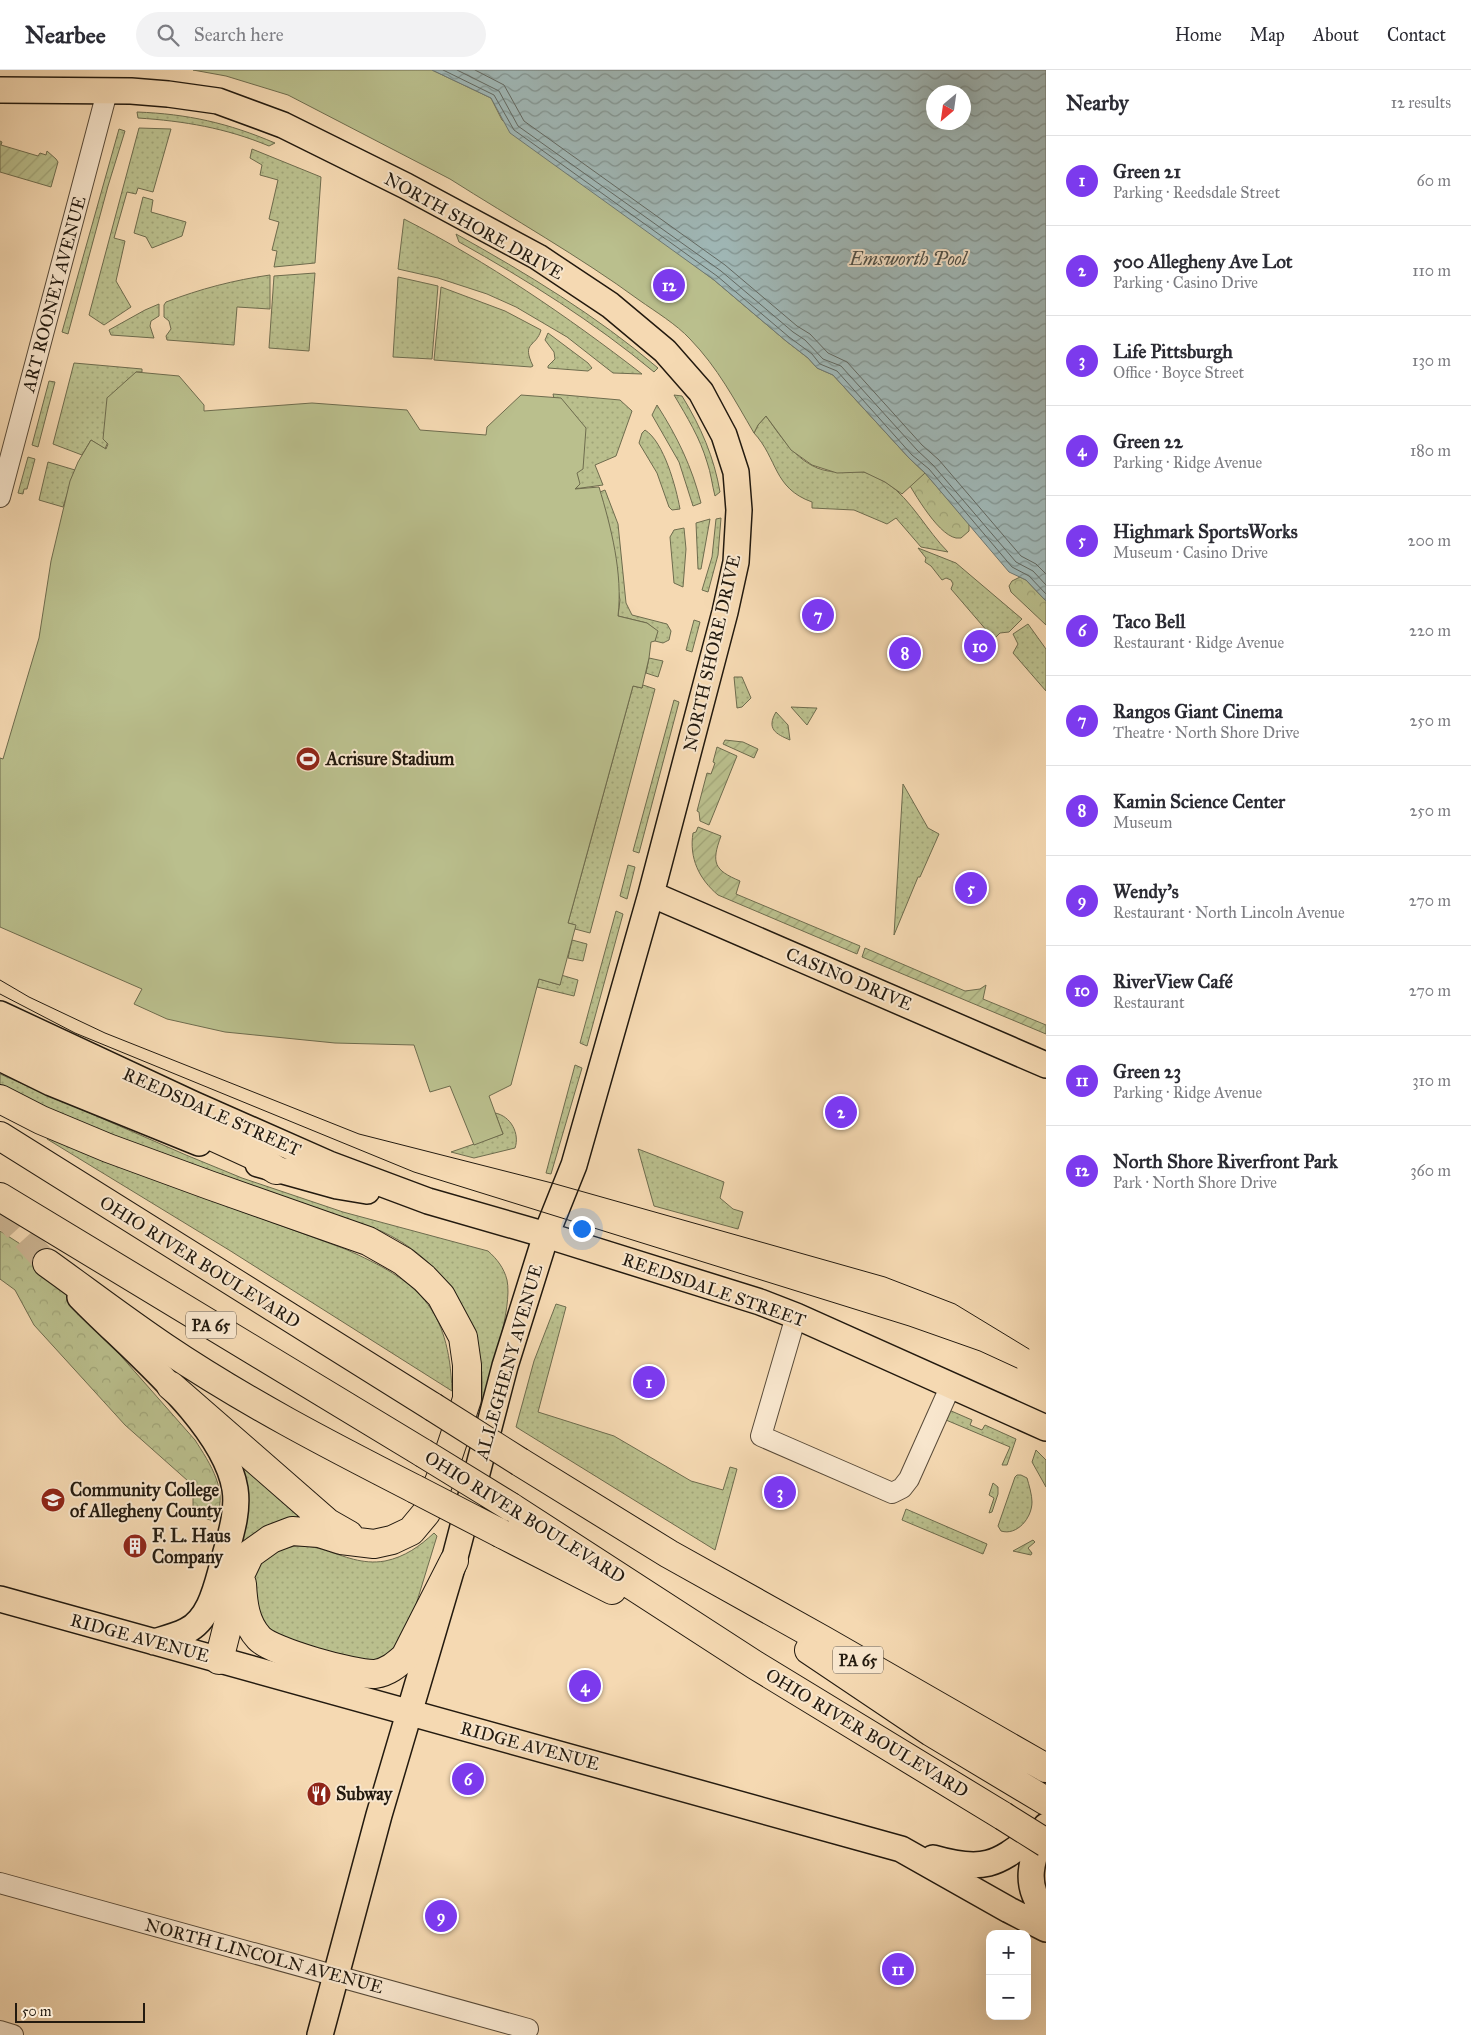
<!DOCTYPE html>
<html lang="en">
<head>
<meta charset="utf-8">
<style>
	:root { --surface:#fff; --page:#f2f2f3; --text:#2b2b33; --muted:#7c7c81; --line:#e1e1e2; --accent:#7c3aed }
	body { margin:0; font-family:"IM FELL Great Primer",serif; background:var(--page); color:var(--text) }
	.controls { position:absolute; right:15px; bottom:15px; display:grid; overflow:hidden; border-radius:10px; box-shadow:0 5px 20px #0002 }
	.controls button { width:45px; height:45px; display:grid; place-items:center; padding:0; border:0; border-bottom:1px solid var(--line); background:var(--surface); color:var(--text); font:25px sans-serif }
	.compass { position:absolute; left:926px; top:15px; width:45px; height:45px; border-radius:50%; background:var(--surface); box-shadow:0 5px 20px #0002; rotate:209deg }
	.scale { position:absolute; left:15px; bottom:12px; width:130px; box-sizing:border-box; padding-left:5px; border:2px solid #231a0f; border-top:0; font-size:14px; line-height:18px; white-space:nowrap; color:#231a0f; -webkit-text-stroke:4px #f8e6cd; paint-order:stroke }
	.you { position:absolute; left:581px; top:1158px; width:18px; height:18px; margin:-12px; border:4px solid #fff; border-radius:50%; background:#1a73e8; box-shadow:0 0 0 8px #1a73e833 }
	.badge { display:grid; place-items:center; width:32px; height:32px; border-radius:50%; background:var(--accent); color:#fff; font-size:16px; font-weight:700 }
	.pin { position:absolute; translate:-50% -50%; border:2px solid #fff; box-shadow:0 1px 5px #0006 }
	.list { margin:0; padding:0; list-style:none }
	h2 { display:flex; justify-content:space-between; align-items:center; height:65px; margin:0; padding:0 20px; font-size:21px }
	h2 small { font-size:16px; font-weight:400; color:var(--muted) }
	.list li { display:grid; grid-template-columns:32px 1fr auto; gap:15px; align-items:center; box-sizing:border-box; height:90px; padding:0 20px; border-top:1px solid var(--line) }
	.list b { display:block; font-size:19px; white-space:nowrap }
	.list p { margin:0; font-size:16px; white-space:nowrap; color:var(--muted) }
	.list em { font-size:16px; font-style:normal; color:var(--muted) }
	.icon { flex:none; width:28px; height:28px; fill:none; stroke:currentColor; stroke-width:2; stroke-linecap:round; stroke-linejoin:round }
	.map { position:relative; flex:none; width:1046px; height:1965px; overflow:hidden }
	header { display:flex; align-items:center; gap:30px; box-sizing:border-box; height:70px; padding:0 25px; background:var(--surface); border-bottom:1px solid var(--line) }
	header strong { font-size:24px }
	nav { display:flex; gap:28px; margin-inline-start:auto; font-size:18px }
	.search { width:350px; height:45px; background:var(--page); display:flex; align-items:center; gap:12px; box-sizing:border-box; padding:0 18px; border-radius:28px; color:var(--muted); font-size:19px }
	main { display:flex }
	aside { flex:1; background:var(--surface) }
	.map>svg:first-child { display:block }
</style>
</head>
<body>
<header>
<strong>Nearbee</strong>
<div class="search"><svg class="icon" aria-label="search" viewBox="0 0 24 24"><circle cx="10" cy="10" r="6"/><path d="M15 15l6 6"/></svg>Search here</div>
<nav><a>Home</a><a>Map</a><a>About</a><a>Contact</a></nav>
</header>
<main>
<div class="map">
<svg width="1046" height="1965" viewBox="0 0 1046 1965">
	<defs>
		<pattern id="grass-dots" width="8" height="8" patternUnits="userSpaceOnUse" patternTransform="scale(1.25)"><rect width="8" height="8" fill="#babf8d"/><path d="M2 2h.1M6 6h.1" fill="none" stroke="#a0a478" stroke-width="1.8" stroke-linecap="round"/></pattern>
		<pattern id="forest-crowns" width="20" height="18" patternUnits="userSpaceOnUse" patternTransform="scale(1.25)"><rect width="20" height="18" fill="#babf8d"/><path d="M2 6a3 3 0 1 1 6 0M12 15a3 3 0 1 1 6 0" fill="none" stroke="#a0a478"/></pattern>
		<pattern id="garden-furrows" width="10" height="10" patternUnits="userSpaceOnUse" patternTransform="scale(1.25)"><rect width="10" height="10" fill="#babf8d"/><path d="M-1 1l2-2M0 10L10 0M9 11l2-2" fill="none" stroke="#a0a478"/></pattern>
		<pattern id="water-waves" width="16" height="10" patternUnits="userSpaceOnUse" patternTransform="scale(1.25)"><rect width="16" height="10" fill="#a0b8b7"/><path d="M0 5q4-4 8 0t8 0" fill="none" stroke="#829593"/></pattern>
	</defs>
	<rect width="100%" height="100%" fill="#f5d9b2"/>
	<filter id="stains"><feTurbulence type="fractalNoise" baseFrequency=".004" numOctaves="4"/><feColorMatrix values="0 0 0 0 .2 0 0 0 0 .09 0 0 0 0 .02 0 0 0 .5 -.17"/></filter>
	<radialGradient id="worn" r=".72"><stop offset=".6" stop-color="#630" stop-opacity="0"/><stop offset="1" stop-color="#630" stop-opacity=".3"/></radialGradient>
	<path fill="url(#grass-dots)" stroke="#6e6c4e" d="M137,42C188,44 228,53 275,73L269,76C226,58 184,51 138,48Z
		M139,58L171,59L153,122L138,118L136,124L127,122L114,168L125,171L116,211L131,237L104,255L89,245Z
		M119,59L125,61L108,116L68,264L62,262Z
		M252,79L321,107L315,193L274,197L277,181L272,180L279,152L269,149L278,110L260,105L262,95L250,88Z
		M143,127L153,130L151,142L186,152L182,166L152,178L146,167L134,163Z
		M404,149C488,192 567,246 642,304L613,303L567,267L516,237L487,224L438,208L398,199Z
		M456,164C526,203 597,246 658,298L654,302C594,252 527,210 459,172Z
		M315,203L309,281L269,278L274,206Z
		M270,205V239L237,237L234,275L167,270L166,266L171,259L169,251L164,247V235L166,232C200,219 234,210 270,205Z
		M398,207L438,216L432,289L393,287Z
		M441,217L505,241L541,260C536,278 521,271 533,296L531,297L434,290Z
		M159,234V246L151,251L150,256L154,268L111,265L109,260L145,240Z
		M548,263L588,293L592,298L588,301L548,298V296L555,289L554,282L545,270Z
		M74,293L142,299V302H136L105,379L91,370L82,385L53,374Z
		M49,311L55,312L38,377L32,375Z
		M553,324L620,330L632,341L616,386L595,395L603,415L574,419Z
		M674,325L682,326C701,357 714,387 720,422L715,426C712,415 711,403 707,392C700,368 687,347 674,325Z
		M657,335C677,366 692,397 701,433L693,436L679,392L652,345Z
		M766,346C782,368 799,396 828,401C839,403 851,401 863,402C870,403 881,410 887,413C911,429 927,461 948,482L921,477L896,448L887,454L854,440L812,438V432C773,418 778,389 754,363L758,355Z
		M645,360C664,372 676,417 680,439L672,440L669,437L657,403L639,373L642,363Z
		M28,387L35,389L27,419H24L23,424L18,423Z
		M48,392L75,400L63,437L39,430Z
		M605,420L618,454L626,533L632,545L667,554L671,561L669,570L663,573L655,571L657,561L647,553L618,546L620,530L600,422Z
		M721,448L718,485L708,522L702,520L712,487L716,449Z
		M710,449L701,499H698L696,453Z
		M684,458L686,479L683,517L674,513L670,467L674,460Z
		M918,478L956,493L1022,549L1009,562L1000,563L994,569L951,519L953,514L951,510L946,508L942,510L931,496L925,492L926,488Z
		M694,550L700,552L692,582L686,580Z
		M1028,554L1046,579V621L1013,583L1018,574L1013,564Z
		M649,588L663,591L658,607L646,603Z
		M734,607H742L751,628L742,637L737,638Z
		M643,615L655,619L590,863L575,859V855L568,853L633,616L642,618Z
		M674,630L679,632L639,783L633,781Z
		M791,637L815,638H817L807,655Z
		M776,642L788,655L790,670C776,664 766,659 776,642Z
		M903,714L928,758L939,764L920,807H918L894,865Z
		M628,795L635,797L627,829L620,826Z
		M616,841L623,844L587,976L580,973Z
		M572,870L587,874L583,891L568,888Z
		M561,905L578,910L574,926L537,917L539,909L560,915Z
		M575,995L582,998L551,1104L546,1103Z
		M0,1004L186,1085L242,1108L343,1142L488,1181C497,1189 504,1198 507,1210C513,1238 490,1304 482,1334C482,1320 483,1305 480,1291C471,1233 434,1185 381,1161L131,1074L0,1018Z
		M495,1043C511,1046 520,1064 515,1078L474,1088L451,1082L503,1064Z
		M50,1064L126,1099L345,1179C418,1211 449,1237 452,1321L229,1180L47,1069Z
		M638,1079L724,1112L720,1128L733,1139L743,1142L738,1159L654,1136Z
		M556,1234L566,1237L538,1342L614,1366L691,1411L723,1420L730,1397L737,1399L715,1480L516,1357L534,1291Z
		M949,1340L972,1350L970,1355L982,1360L985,1355L1016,1369L1007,1395H1002L1010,1377L946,1350Z
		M1036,1380L1046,1390V1417L1032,1392Z
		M235,1389L305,1449L233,1489Z
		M1017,1405H1021L1027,1408C1029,1415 1032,1425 1032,1432C1032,1448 1017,1466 1001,1461L998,1456L1015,1407Z
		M993,1413L998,1417V1424L992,1442L989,1443L994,1428L989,1425Z
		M906,1439L987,1474L983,1484L902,1450Z
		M434,1463L437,1466L407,1564L390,1584L377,1590L365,1591C342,1585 271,1572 260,1551C258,1547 258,1541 257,1536C252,1517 248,1503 266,1489C310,1455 340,1499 385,1491C405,1487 420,1476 434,1463Z"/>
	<path fill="url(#forest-crowns)" stroke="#6e6c4e" d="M909,388L925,403L969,454V461L961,468H956C936,464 911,417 900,399Z
		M1020,507L1026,510L1046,531V555L1011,522L1009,516L1012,511Z
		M0,1161L25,1177L195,1370C209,1392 232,1425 213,1451L202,1447L193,1441V1423L188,1411L125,1355L34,1255L15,1220L0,1209Z"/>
	<path fill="#babf8d" stroke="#6e6c4e" d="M193,0H432L491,28L502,50L714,210L786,271L808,288L817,298L833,305L909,388L925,403L902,424L885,412L864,402L837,403L812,395L791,380L766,346L758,355L754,363C734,329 718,298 690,269C676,254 656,242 639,230C579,186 513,149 450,109L288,25L226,6Z
		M136,302L179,306L204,335V341L312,333L407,340L420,360L486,365L487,357L521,325L561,328L586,358L583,399L577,403L580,414L575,419L599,417C611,457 623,503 618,546L647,553L658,561L655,571L651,572L649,588L642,618L633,616L568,853L576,855L560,915L539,909L511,1015L489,1026L503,1064L474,1075L450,1016L430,1022L414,975L335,973L225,962L167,949L134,934L142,919L0,857V688L3,689L39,568L51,491L70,411L78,392L91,370L106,379L108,374L103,369L107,328Z"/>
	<path fill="url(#garden-furrows)" stroke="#6e6c4e" d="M0,71L2,72L1,75L38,86L40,83L46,85L47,81L56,89L58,92L51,117L0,102Z
		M725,670L743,672L758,679L754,688L723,674Z
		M717,677L737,686L709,755L700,751L699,742L697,741L707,703L711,704L715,693L713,692Z
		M698,757L721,766C711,793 714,800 740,811L736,824L860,876L857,884L718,825C699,809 689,788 693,763L696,762Z
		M865,878L965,921L980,919L986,915L983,929L1046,955V964L862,887Z
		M1033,1470L1035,1472L1028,1478L1032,1483L1031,1485L1013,1481Z"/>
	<path fill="url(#water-waves)" stroke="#6e7974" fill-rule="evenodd" d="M432,0H1046V531L1026,510L1009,502L925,403L909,388L833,305L817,298L808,288L786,271L714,210L510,63L491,28ZM934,22H964V52H934Z"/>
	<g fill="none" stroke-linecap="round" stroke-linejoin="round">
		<path stroke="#626963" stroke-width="1" d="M443,0L494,25L514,60L717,206L789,267L812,284L820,294L837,301L912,385L929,399L1012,497L1029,506L1046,524
			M457,0L499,21L518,56L721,201L793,262L805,270L823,289L841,296L917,380L933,395L1016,492L1033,501L1046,515
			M475,0L504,15L524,51L725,195L797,256L810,264L828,283L847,292L922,375L939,390L1021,486L1036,494L1046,504"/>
		<path stroke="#cbb391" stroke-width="25" stroke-dasharray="25 12" stroke-linecap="butt" d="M0,1141L47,1193"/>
		<defs>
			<path id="minor" d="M0,427L107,22
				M796,1246L761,1366L892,1423L902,1418L909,1409L951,1315
				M0,1813L528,1959
				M0,1961L13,1965"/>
			<path id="major" d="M0,20L131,21L168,24L218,31L283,55L406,116L538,187L610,235L665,281L701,322L724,365L736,402L739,440L736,492L725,542L651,824L574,1095L546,1165L505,1296L454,1491L379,1745L320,1965
				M651,824L1046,995
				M0,944L193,1034L329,1094L428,1131L546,1165L760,1232L796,1246L1046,1358
				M0,988L51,1013L199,1073
				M258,1094L337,1116L367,1121
				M80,1227C127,1276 224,1352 235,1419C239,1445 228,1472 222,1497C216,1519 209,1550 186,1561C176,1566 164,1569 154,1572
				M0,1529L901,1779L1009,1840L1046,1859
				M1046,1756C1032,1789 1021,1814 1046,1843
				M933,1788C992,1805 1000,1790 1046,1757"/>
			<path id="highway" d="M0,969L253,1085L276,1100
				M0,1029L41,1050L108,1078L209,1115L368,1171L403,1191L424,1208L441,1226L463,1267L467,1295V1329L441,1407L426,1443L411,1461L392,1470L374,1474L341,1470L319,1463L292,1461L271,1469L250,1484L241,1503L219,1590
				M0,1066L433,1337
				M0,1127L423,1383
				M47,1193C86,1221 124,1250 164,1277C244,1331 329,1375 415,1419
				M171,1316L328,1453L349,1465
				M520,1392L669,1484L823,1570L1046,1698
				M511,1437L755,1595L1003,1746
				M502,1464L612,1520
				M242,1514C243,1533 245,1553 259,1568C272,1582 355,1605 375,1604C388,1602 396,1595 405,1587L454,1491
				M809,1580L931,1662L1046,1731"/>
		</defs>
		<use href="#minor" stroke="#584a38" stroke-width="22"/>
		<use href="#major" stroke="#231a0f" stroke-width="28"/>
		<use href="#highway" stroke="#231a0f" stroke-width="30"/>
		<use href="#minor" stroke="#f8e6cd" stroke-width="20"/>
		<use href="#major" stroke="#f5d9b2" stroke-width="25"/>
		<use href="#highway" stroke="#f5d9b2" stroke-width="28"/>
		<path stroke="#231a0f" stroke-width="1" d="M0,910L29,927L105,963L359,1064L552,1113L885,1207L955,1234L1029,1279
			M0,924L75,963L414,1102L909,1256L980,1281L1017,1298"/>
		<defs>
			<path id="highway-bridge" d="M433,1337L520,1392
				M423,1383L511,1437
				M415,1419L502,1464
				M1003,1746L1046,1773"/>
		</defs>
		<use href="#highway-bridge" stroke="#231a0f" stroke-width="30" stroke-linecap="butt"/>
		<use href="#highway-bridge" stroke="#f5d9b2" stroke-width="28"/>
	</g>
	<defs>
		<symbol id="stadium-disc" viewBox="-11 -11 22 22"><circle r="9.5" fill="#8f2418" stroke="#f8e6cd"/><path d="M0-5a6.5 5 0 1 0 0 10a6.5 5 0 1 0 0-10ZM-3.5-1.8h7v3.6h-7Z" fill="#fff"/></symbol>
		<symbol id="university-disc" viewBox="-11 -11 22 22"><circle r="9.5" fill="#8f2418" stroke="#f8e6cd"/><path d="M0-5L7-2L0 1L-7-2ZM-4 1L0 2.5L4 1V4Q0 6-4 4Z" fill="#fff"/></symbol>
		<symbol id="building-disc" viewBox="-11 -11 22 22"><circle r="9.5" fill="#8f2418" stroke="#f8e6cd"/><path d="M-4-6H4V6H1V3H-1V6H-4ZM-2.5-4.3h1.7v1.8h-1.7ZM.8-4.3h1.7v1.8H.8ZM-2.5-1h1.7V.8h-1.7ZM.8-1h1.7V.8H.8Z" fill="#fff"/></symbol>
		<symbol id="restaurant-disc" viewBox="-11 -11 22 22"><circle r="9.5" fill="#8f2418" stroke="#f8e6cd"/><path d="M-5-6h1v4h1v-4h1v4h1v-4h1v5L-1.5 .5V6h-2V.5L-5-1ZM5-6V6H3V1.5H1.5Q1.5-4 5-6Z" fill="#fff"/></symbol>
	</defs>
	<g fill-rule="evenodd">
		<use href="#stadium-disc" x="294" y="675" width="28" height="28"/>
		<use href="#university-disc" x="39" y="1416" width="28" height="28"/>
		<use href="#building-disc" x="121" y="1462" width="28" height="28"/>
		<use href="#restaurant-disc" x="305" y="1710" width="28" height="28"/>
	</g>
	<g text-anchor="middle" stroke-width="4" stroke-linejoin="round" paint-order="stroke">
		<g fill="#f8e6cd" stroke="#635748" stroke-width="1">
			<rect x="186" y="1241.5" width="50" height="27" rx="4"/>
			<rect x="833" y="1576.5" width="50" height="27" rx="4"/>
		</g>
		<g font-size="16" font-weight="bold" fill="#231a0f">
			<text x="211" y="1261">PA 65</text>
			<text x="858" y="1596">PA 65</text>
		</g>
		<g font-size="18" fill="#231a0f" stroke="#f8e6cd">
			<text transform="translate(474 156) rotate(29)" y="6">NORTH SHORE DRIVE</text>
			<text transform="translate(54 224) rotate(-75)" y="6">ART ROONEY AVENUE</text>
			<text transform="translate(712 583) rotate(-77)" y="6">NORTH SHORE DRIVE</text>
			<text transform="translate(849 909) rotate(23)" y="6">CASINO DRIVE</text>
			<text transform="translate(212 1042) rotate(24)" y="6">REEDSDALE STREET</text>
			<text transform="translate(200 1192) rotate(32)" y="6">OHIO RIVER BOULEVARD</text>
			<text transform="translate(714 1220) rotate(19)" y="6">REEDSDALE STREET</text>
			<text transform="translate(509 1292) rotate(-74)" y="6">ALLEGHENY AVENUE</text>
			<text transform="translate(525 1447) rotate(32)" y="6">OHIO RIVER BOULEVARD</text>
			<text transform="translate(140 1568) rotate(15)" y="6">RIDGE AVENUE</text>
			<text transform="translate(867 1663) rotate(31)" y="6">OHIO RIVER BOULEVARD</text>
			<text transform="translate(530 1676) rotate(15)" y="6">RIDGE AVENUE</text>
			<text transform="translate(264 1886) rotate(15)" y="6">NORTH LINCOLN AVENUE</text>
		</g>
		<g font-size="18" font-weight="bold" fill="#231a0f" stroke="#f8e6cd" text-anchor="start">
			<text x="326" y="695">Acrisure Stadium</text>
			<text x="70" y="1426">Community College<tspan x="70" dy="21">of Allegheny County</tspan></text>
			<text x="152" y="1472">F. L. Haus<tspan x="152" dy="21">Company</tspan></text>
			<text x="336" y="1730">Subway</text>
		</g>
		<g font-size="19" font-style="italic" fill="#4f514a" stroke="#f8e6cd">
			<text x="908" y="195">Emsworth Pool</text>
		</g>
	</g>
	<rect width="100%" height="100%" filter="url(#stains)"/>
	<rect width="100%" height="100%" fill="url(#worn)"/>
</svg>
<div class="controls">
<button>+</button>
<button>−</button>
</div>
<svg class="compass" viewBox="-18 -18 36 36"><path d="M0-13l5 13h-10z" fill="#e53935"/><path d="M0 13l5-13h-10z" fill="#7c7c81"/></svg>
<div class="scale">50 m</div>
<div class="you"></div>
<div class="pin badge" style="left:649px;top:1312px">1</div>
<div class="pin badge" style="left:841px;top:1042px">2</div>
<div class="pin badge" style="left:780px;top:1422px">3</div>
<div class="pin badge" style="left:585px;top:1616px">4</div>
<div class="pin badge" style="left:971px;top:818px">5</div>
<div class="pin badge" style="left:468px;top:1709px">6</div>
<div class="pin badge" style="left:818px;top:545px">7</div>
<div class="pin badge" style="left:905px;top:583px">8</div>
<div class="pin badge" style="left:441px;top:1846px">9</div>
<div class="pin badge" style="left:980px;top:576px">10</div>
<div class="pin badge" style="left:898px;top:1899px">11</div>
<div class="pin badge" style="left:669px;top:215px">12</div>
</div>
<aside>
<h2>Nearby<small>12 results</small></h2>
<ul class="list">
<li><span class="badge">1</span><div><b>Green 21</b><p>Parking · Reedsdale Street</p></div><em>60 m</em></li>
<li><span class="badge">2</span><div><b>500 Allegheny Ave Lot</b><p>Parking · Casino Drive</p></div><em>110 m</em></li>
<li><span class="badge">3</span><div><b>Life Pittsburgh</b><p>Office · Boyce Street</p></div><em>130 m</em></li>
<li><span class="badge">4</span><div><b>Green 22</b><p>Parking · Ridge Avenue</p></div><em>180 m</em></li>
<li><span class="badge">5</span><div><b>Highmark SportsWorks</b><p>Museum · Casino Drive</p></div><em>200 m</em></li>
<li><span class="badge">6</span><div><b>Taco Bell</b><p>Restaurant · Ridge Avenue</p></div><em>220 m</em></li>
<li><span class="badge">7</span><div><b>Rangos Giant Cinema</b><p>Theatre · North Shore Drive</p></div><em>250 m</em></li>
<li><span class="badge">8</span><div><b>Kamin Science Center</b><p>Museum</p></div><em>250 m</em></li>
<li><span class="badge">9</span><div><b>Wendy's</b><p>Restaurant · North Lincoln Avenue</p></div><em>270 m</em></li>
<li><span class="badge">10</span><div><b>RiverView Café</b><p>Restaurant</p></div><em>270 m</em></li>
<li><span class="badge">11</span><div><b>Green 23</b><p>Parking · Ridge Avenue</p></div><em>310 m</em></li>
<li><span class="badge">12</span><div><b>North Shore Riverfront Park</b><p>Park · North Shore Drive</p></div><em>360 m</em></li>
</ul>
</aside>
</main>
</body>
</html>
